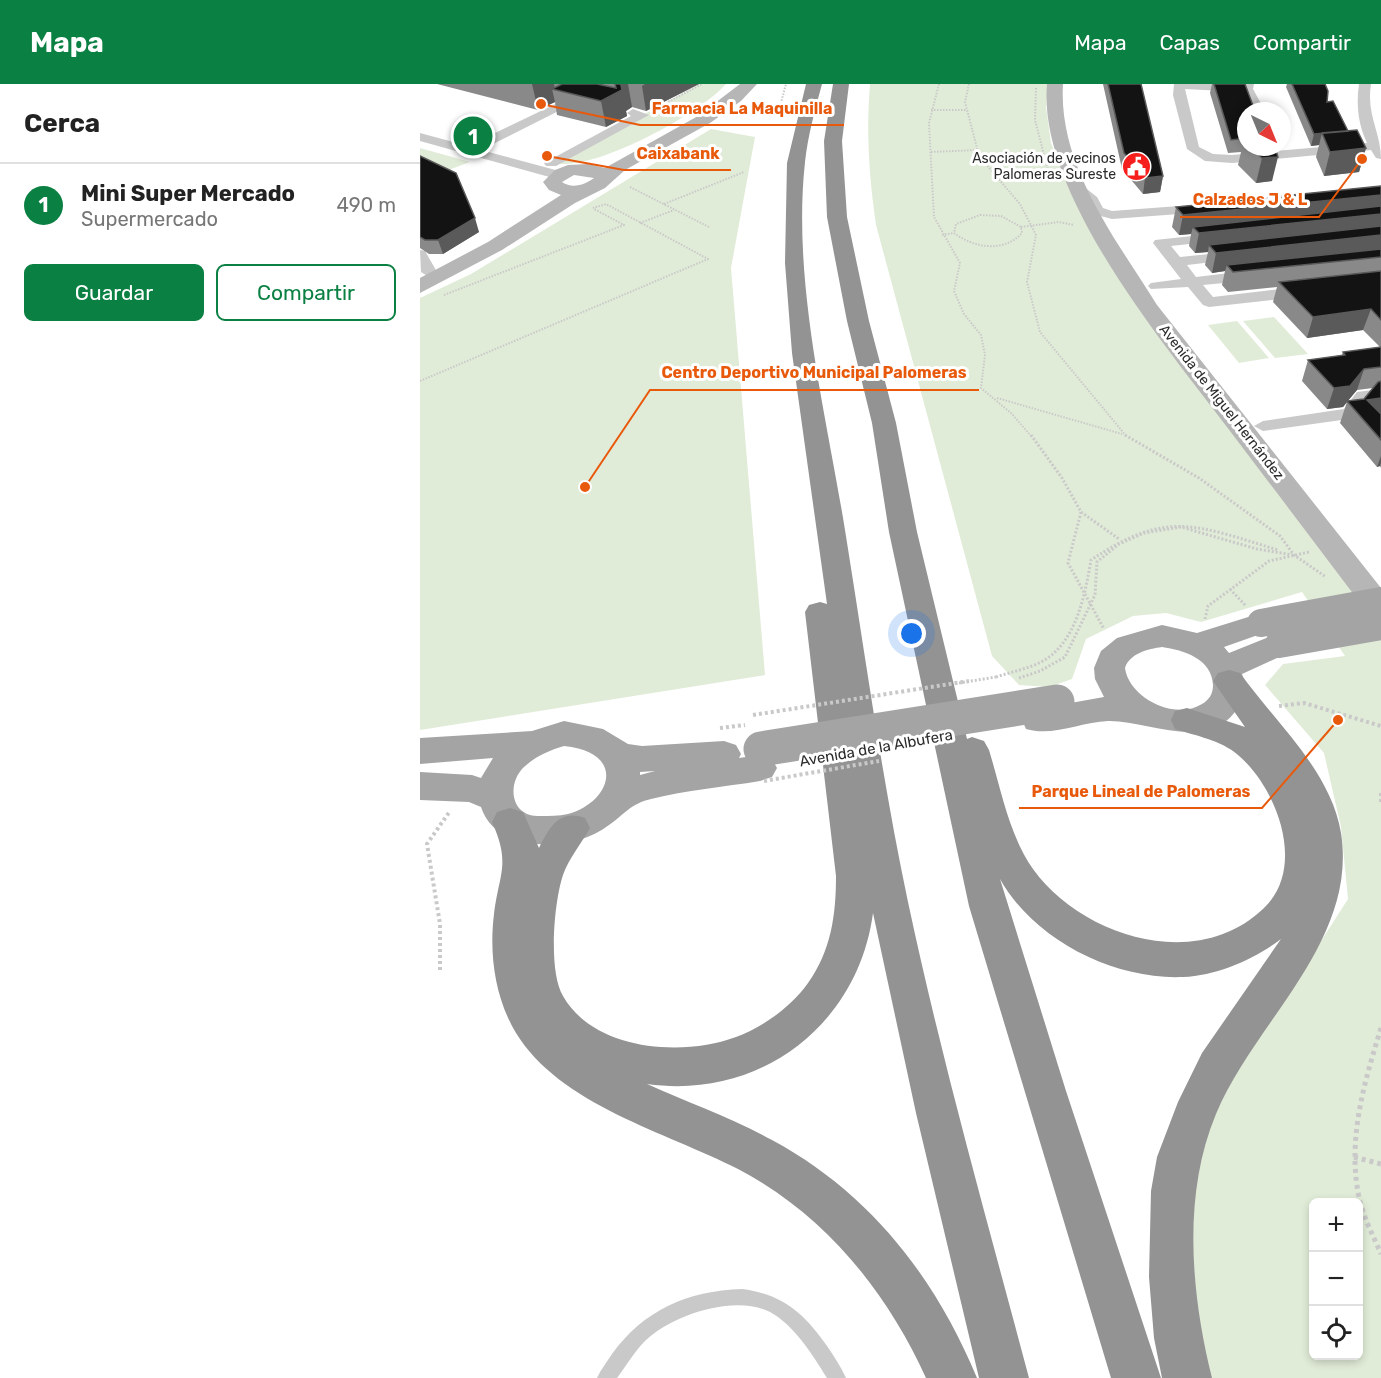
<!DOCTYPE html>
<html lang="es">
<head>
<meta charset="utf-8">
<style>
	:root { --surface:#fff; --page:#f2f2f2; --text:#222; --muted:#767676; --line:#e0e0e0; --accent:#0b8043 }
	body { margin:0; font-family:Rubik,sans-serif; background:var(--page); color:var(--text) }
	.controls { position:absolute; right:18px; bottom:18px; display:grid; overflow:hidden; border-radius:9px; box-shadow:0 3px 9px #0003 }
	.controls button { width:54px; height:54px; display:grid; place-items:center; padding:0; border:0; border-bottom:2px solid var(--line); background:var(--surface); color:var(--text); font:30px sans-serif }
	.compass { position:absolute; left:817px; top:18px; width:54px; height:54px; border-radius:50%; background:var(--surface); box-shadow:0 3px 9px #0003; rotate:137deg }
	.you { position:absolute; left:492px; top:550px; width:21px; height:21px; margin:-15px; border:4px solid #fff; border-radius:50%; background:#1a73e8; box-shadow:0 0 0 9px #1a73e833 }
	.badge { display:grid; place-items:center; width:39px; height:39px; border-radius:50%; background:var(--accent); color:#fff; font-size:20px; font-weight:700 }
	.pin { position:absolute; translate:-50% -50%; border:3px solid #fff; box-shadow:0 2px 6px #0006 }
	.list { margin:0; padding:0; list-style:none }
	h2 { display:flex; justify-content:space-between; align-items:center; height:78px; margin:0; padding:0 24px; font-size:26px }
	h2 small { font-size:20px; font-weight:400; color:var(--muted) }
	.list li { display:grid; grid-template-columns:39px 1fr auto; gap:18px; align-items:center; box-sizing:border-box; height:84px; padding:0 24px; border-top:2px solid var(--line) }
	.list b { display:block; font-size:22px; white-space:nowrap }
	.list p { margin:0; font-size:20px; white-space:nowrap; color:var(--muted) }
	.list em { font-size:20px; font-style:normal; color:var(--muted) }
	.actions { display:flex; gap:12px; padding:18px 24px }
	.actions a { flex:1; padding:14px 0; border:2px solid var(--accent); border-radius:9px; text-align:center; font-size:21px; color:var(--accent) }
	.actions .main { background:var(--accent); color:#fff }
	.icon { flex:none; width:33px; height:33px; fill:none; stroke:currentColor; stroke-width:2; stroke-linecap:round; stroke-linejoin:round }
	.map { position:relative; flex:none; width:961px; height:1294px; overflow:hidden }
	header { display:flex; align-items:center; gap:36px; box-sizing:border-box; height:84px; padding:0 30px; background:var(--accent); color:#fff }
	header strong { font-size:28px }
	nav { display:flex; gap:33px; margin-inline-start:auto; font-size:21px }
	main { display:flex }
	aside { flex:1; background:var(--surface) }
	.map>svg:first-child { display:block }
</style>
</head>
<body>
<header>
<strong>Mapa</strong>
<nav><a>Mapa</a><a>Capas</a><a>Compartir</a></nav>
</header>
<main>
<aside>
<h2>Cerca<small></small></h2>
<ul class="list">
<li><span class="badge">1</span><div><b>Mini Super Mercado</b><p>Supermercado</p></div><em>490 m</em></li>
</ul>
<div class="actions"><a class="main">Guardar</a><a>Compartir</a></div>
</aside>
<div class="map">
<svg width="961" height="1294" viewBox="0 0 961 1294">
	<rect width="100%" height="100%" fill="#fff"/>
	<path fill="#e1ecd8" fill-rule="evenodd" d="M279,0H306C281,29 174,88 136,79Z
		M450,0H628L626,23L631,59L649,104L689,173L961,540V1294H785L770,1196L772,1117L784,1051L815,991L928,815L921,743L904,669L845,601L863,580L925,572L882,508L781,538L746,529L713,532L666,555L652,595L629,603L599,601L572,572L456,141C449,92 446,49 450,0ZM894,1118H938V1272H894Z
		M291,45L335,53L311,184L345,591L0,646V214L51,190Z
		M0,64L50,78L15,91L0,83Z
		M854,233L888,270L855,274L823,237Z
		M817,237L849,274L819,279L788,241Z"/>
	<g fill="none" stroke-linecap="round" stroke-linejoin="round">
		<path stroke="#c9c9c9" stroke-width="2" stroke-dasharray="1.5 1.5" stroke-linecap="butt" d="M519,0L509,39L514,133L540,179L534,207L544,230L561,251L565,271L561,304L591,329L612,353
			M549,0L545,18L559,72L600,120L616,151L607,198L620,248L707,353
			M616,4L615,36L629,90
			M235,25L282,0
			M511,26H546
			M321,31L359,26L366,0
			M511,68L557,66
			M210,103L289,143
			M244,120L324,88
			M560,131L581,132L601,143L602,149C584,169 554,164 534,149L536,140Z
			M220,139L254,126
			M601,143L639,138L654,141
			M522,151L534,149
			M24,211L204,141L174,125
			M0,297L288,175L186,120L173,124
			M577,314L702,350"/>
		<path stroke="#c9c9c9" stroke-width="3" stroke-dasharray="2 2" stroke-linecap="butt" d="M611,351L642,394L661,428L648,479L684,545
			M705,351L779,394L860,452L874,471L906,493
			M661,428L699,455
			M810,505L826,522
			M785,535L788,522L849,477L889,468
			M576,593C591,588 607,585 621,578C656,560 665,511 671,476C747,425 776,441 858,466
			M599,594L620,587L645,573L675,511L677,478L699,460L724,449L761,443L837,465L873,471"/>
		<path stroke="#c9c9c9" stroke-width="4" stroke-dasharray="3 3" stroke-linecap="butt" d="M859,622L884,619L961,642
			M300,644L325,641
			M961,709V718
			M20,886V840L7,760L30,727"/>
		<path stroke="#c9c9c9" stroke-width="5" stroke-dasharray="4 4" stroke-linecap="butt" d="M961,944C944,999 927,1056 939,1113C943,1133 953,1151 961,1170
			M934,1073L961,1080"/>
		<path fill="#c9c9c9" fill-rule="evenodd" d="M322,1205C362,1210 384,1229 407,1262C414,1272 421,1283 426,1294H407C392,1270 375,1242 350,1228C314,1210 252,1231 225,1257C214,1268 206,1282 197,1294H177C181,1285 187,1278 192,1270C224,1226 267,1207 322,1205Z"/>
		<path fill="#c9c9c9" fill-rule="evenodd" d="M177,0H192L61,66L143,88V94H133L0,57V49L48,62Z
			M754,0H834L833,5L845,27H833L823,8L765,5L779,63L793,70L812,71L947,59C938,40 936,20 939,0H951C946,31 961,48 961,75L956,74L951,66L812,79L785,77L767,65L753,11Z
			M213,25L229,31L136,82H126L124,79L211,32L207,29Z
			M658,98L677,113L683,124L692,127L786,120L793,124L786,128L692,135L673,130L651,102Z
			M801,149L806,150L808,153L806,156L751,162L760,173L819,167L826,171L819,175L767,181L776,193L835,186L843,191L835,196L783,201L793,213L887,202L895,207L887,212L789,223L783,221L768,203L731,205L728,202L731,199L761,195L733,159L735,156Z
			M0,166L5,167L17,188L14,191L9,193L1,188Z
			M961,305V315L949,317L936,334L843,347L834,342L843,337L924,325L937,308Z"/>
		<path fill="#b6b6b6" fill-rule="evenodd" d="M320,0H337L321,17L290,39L205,86L185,104L155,119L82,166L0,209V194L68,158L141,111L129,106L123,98L135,86L148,81L168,80L185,84L278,32ZM154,91L174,94C165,101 152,105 142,98Z
			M627,0H643C638,82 696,155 737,221L961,504V535L950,532C904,471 857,409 810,347C746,262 617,110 627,0Z"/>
		<path fill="#a4a4a4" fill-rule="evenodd" d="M841,529L852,532L856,539L852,546L804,563L809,569L859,549L870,552L874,560L870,568L822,590C827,603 824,614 817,625C788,669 727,636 688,637C661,638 633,653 606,645L602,636L606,627L684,613L675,595L674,584L681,567L697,554L742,541L777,549ZM742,563C764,566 792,575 793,601C793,610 789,616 782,620C755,637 709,614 705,584C710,569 728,565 742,563Z
			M144,637L183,645L208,660L222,662L304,657L316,661L321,670L319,674L340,671L352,675L357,684L352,693L340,697C304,703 266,706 231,715C210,720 205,730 189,741C162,761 127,765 97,756C80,751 67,741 61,723L49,718L0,716V688L52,691L61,694L73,674L0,680V654L112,647ZM144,662C207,668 192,718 148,730C139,732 129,732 120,732C91,734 86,700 104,683C116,672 130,666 144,662ZM235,687L220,691V688Z"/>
		<path fill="#939393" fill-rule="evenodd" d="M386,0H402C395,26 388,51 385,78C372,198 406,328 425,446C445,570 462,695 488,818C522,978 567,1136 609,1294H559L496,1029L453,829C438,941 340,1016 227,1000C269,1019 312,1034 352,1056C450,1109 515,1193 557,1294H506C466,1206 404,1130 318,1085C246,1048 140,1021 96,949C75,914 69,871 74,830C79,789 91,780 72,738L77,728L90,724L103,728L119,764C130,743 139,725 165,734L170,744C161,760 149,774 143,791C134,818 128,887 143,912C174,967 263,973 316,953C343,943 371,923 388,899C411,867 416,831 416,792L385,528L389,521L400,518L407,520L372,269L365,179L367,79Z
			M413,0H429L422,57L427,133L449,237L476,339L497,448L547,655L552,653L564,657L569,666C581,705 589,751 613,785C662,853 777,889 844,824C887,783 857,704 818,671C801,656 776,652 755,645L751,636L755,627L767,624L825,643L793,597L798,589L809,586L820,589C855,638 911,687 921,749C938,858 834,938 796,1030C762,1111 771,1210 792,1294H742L734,1254L729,1193L731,1107L737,1073L758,1018L782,969L861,855C833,876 798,891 763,893C694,896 614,856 580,795L646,1007L741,1294H691L549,822L469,448L452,339L427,237L407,133L404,57Z"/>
		<path stroke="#c9c9c9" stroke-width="3" stroke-dasharray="2 2" stroke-linecap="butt" d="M539,599L576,593"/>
		<path stroke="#c9c9c9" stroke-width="4" stroke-dasharray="3 3" stroke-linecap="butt" d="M333,631L549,597
			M344,697L459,677"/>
		<path stroke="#a4a4a4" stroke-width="28" d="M841,539L961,517
			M859,560L961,542"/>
		<path stroke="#a4a4a4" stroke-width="35" d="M341,665L637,618"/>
	</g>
	<path fill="#898989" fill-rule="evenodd" d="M17,0H279L226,27L212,23L206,27L207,32L186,43L137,31L135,18L118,26Z
		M683,0H721L743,92L740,108L723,110L702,85Z
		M792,0H825L826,63H855L852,97L836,99L818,81L821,68L808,69L790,9Z
		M867,0H905L907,18L928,47L946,64L939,88L904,92L896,73L899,61L891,62L866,3Z
		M0,72L59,148L23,170H9L0,164V165Z
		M961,102V384L960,382L957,383L920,339L927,318L923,323L907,325L882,297L888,276L922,271L923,268L960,263L943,246L887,254L853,218L857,203L808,208L802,201L805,187L792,189L785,181L788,168L775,169L769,162L771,150L759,151L752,143L756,123ZM953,304L944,315L927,317L937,306Z"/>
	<path fill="#5a5a5a" d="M112,0H134L135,6L132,5L135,18L118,26Z
		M204,0H208L212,23L206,27L207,32L186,43L181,17Z
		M225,0H279L226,27L222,2Z
		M928,47L902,49L899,61L891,62L894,50Z
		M946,64L939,88L904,92L910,68Z
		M858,73L852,97L836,99L842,74Z
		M743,92L740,108L723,110L725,94Z
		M961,111V129L773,143L771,150L759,151L763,131Z
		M961,130V149L789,161L788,168L775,169L779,149Z
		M55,134L59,148L23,170L18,156Z
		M961,151V170L807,181L805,187L792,189L796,169Z
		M951,225L943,246L887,254L893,233Z
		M944,285L937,306L923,323L907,325L914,304Z
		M961,314V334L947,316Z
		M961,372V379L960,382L957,383Z"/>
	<path fill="#131313" stroke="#5a5a5a" stroke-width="1.5" d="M142,0H177L196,4L195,0H204L201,1L202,6L181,17L132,5Z
		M688,0H721L743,92L725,94L704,69Z
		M794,0H825L835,27H826V54L811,56Z
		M872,0H905L908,7L907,18L913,17L928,47L894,50Z
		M937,46L946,64L910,68L902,49Z
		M830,63H855L858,73L842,74Z
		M0,72L36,89L55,134L18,156H5L0,153Z
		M961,102V111L763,131L756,123Z
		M961,122V130L779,149L773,143Z
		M961,142V151L796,169L789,161Z
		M961,165V173L813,188L807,181Z
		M961,187V236L951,225L893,233L859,198Z
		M961,263V283L944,285L930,302L914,304L888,276L925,271L923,268Z
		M961,297V314L947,316L961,330V356L927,317L944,315L958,298Z"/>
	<defs>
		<symbol id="civic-disc" viewBox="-11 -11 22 22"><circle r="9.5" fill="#f61e1c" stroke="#fff"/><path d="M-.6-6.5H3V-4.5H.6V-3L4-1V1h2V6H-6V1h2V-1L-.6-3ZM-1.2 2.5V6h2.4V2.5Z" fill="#fff"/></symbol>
	</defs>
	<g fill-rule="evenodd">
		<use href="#civic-disc" x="700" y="66" width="33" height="33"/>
	</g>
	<g text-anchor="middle" stroke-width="6" stroke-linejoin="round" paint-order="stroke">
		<g font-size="14" fill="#2c2c2c" stroke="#fff" text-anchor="end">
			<text x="696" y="79">Asociación de vecinos<tspan x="696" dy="16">Palomeras Sureste</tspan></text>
		</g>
		<g font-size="14" fill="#2c2c2c" stroke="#fff">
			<text transform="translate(802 318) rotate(52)" y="5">Avenida de Miguel Hernández</text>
		</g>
		<g font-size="15" fill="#2c2c2c" stroke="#fff">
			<text transform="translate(456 664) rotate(-10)" y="5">Avenida de la Albufera</text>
		</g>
	</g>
	<path fill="none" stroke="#e8590c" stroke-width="2" d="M121 20L220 41H424M127 72L204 86H311M942 75L899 133H760M165 403L230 306H559M918 636L842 724H599"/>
	<g fill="#e8590c" stroke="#fff" stroke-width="2">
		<circle cx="121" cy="20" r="6"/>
		<circle cx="127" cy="72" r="6"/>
		<circle cx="942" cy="75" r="6"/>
		<circle cx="165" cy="403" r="6"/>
		<circle cx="918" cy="636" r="6"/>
	</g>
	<g font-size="16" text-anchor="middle" font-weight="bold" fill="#e8590c" stroke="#fff" stroke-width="6" stroke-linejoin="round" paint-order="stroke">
		<text x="322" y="30">Farmacia La Maquinilla</text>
		<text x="258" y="75">Caixabank</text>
		<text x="830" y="121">Calzados J &amp; L</text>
		<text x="394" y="294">Centro Deportivo Municipal Palomeras</text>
		<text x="721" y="713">Parque Lineal de Palomeras</text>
	</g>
</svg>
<div class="controls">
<button>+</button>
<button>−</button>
<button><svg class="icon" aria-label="locate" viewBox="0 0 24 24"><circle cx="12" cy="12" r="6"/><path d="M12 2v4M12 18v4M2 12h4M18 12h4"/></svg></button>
</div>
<svg class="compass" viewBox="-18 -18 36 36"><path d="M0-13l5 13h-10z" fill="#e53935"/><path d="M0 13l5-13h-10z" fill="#767676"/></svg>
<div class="you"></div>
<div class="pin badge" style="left:53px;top:52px">1</div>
</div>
</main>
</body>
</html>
